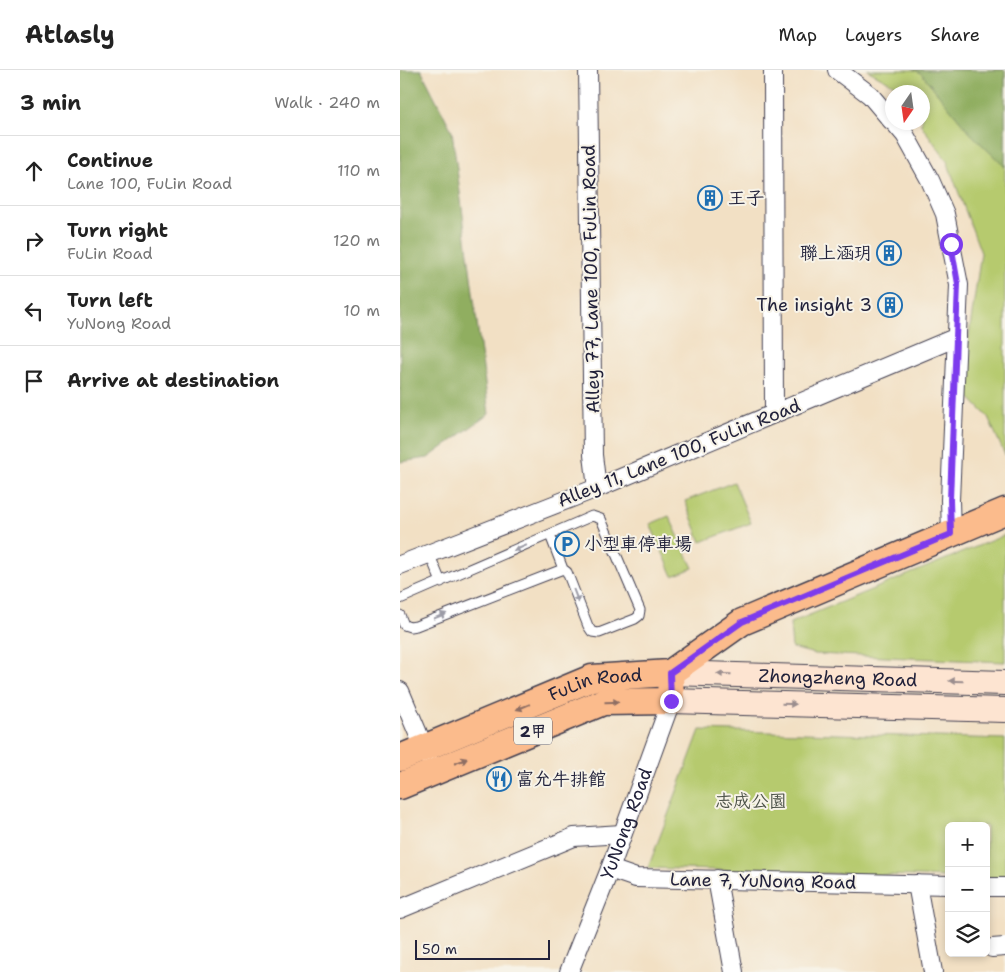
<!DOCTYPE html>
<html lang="en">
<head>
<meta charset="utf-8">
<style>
	:root { --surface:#fff; --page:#f2f2f2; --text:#222; --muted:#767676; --line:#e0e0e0 }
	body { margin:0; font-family:"Shantell Sans","LXGW WenKai TC",sans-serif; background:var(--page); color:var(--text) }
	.controls { position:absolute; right:15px; bottom:15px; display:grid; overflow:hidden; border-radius:8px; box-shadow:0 2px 8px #0003 }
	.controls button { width:45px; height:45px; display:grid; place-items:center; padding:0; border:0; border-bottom:1px solid var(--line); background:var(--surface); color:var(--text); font:25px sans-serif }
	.compass { position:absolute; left:485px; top:15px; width:45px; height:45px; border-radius:50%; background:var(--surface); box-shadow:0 2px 8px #0003; rotate:193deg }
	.scale { position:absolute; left:15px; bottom:12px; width:135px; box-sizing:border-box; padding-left:5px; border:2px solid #22223b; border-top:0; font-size:14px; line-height:18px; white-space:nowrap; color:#22223b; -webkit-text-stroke:4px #f7f3e8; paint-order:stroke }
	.stop { position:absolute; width:15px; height:15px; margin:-11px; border:4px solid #7c3aed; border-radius:50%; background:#fff }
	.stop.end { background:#7c3aed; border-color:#fff; box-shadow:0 1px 5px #0008 }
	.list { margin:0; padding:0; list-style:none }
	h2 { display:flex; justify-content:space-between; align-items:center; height:65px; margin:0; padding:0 20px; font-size:21px }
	h2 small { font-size:16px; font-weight:400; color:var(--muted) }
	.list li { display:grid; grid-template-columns:32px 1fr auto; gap:15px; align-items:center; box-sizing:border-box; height:70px; padding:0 20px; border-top:1px solid var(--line) }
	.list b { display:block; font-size:19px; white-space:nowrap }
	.list p { margin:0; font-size:16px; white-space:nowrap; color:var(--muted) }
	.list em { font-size:16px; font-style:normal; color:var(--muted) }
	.icon { flex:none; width:28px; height:28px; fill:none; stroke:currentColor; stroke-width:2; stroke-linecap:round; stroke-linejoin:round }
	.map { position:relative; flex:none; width:605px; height:902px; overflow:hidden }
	header { display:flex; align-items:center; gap:30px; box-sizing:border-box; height:70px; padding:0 25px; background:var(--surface); border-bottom:1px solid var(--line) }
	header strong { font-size:24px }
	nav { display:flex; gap:28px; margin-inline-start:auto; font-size:18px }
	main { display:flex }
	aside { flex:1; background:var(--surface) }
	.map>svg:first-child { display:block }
</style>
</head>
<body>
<header>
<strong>Atlasly</strong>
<nav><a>Map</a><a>Layers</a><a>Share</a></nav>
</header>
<main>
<aside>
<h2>3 min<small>Walk · 240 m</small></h2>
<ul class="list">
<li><svg class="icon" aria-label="ahead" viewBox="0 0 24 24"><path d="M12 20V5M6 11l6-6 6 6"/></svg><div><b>Continue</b><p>Lane 100, FuLin Road</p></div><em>110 m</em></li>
<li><svg class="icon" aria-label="right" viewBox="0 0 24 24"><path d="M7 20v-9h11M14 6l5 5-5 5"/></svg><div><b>Turn right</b><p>FuLin Road</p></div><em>120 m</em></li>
<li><svg class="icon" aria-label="left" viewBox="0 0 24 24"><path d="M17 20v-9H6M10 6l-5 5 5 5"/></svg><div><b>Turn left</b><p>YuNong Road</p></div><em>10 m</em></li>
<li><svg class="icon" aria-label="arrive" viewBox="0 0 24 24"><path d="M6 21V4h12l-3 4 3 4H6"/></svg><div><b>Arrive at destination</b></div></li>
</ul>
</aside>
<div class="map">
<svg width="605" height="902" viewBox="0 0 605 902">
	<rect width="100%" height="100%" fill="#f7f3e8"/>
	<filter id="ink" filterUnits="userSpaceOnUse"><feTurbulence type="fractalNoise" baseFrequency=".02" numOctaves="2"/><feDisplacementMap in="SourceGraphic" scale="10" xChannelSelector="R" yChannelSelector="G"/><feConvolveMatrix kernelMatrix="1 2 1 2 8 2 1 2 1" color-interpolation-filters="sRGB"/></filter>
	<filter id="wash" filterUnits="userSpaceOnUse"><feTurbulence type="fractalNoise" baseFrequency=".0096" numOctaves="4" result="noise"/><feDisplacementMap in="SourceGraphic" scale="20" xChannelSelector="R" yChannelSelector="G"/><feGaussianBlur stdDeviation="1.12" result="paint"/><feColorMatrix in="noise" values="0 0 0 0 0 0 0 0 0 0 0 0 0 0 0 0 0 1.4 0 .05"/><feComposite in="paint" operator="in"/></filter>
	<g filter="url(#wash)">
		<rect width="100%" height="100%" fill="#f2e0c4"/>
		<path fill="#b6ca6e" stroke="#6c7654" d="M467,0H605V385L588,347L561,319L581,183L547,91L520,53L522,52V22H499L493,14Z
			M334,412L351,453L301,472L285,431Z
			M269,446L293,498L273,506L250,454Z
			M605,465V592L415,584L392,578L390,553Z
			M300,660L605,669V808H586V756H549V807L248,798Z"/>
		<path fill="#90ae61" stroke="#59684e" d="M0,0H21L52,61L89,344L28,388L0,392Z
			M514,0H605V97L570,63L521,3Z"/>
	</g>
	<g filter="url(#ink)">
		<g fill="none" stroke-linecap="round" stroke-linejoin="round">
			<defs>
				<path id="service" d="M150,465L163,499
					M29,483L41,512
					M0,529L192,446L201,449L240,540L239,546L235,549L199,563L192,562L188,556L167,502L163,499L16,556L10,557L4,555L0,545"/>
				<g id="minor">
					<path d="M188,0L193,385L197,418"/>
					<path d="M373,0L374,344"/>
					<path d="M437,0L470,25L492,51"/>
					<path d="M494,52L505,65L530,110L545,144L559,215L550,430L551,464"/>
					<path d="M0,495L197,418L557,267"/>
					<path d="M0,621L28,687"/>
					<path d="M210,799L236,808L549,815"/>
					<path d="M317,809L334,902"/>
					<path d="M517,814L533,902"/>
					<path d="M586,817H605"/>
					<path d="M0,839L174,767L222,764"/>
					<path d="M592,878L605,877"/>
					<path id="s1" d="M169,902L210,799L271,631"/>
				</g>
				<g id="secondary">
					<path id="s2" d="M270,603L605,613"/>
					<path d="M271,631L605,640"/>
				</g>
				<g id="primary">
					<path id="s3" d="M0,688L192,608L270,603L342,552L605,441"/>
					<path d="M0,716L203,632L271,631L270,603"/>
				</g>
			</defs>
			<use href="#service" stroke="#413e50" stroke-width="11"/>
			<use href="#minor" stroke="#413e50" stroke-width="20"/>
			<use href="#secondary" stroke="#413e50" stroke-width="26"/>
			<use href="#primary" stroke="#413e50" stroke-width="29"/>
			<use href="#service" stroke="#fff" stroke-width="9"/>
			<use href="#minor" stroke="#fff" stroke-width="18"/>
			<use href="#secondary" stroke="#fde4d1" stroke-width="24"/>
			<use href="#primary" stroke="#fbbb8c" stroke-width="26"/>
		</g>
		<defs><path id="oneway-solid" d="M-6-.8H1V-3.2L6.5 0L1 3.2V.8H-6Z" transform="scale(1.25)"/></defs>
		<g fill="#9c9ca7">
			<use href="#oneway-solid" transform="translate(120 478) rotate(157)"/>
			<use href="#oneway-solid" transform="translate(176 526) rotate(69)"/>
			<use href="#oneway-solid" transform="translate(40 546) rotate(-22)"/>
		</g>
		<g fill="#9a8d8e">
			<use href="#oneway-solid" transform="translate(324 604) rotate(-178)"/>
			<use href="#oneway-solid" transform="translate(556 611) rotate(-178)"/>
			<use href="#oneway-solid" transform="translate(389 634) rotate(2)"/>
		</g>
		<g fill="#8e6e64">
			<use href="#oneway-solid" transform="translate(212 632) rotate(-1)"/>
			<use href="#oneway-solid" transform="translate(123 637) rotate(158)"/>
			<use href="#oneway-solid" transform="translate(61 691) rotate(-22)"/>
		</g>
	</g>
	<g fill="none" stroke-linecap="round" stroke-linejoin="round" filter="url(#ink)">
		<path stroke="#7c3aed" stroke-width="6" d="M271,631L270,603L342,552L551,464L550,430L558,214L551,174"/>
	</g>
	<defs>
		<symbol id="building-ring" viewBox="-11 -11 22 22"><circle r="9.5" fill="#f7f3e8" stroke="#1f6fb2" stroke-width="1.5"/><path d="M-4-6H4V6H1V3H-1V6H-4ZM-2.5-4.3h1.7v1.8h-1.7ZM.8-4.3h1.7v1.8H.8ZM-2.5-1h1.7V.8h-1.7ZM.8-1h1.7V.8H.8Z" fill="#1f6fb2"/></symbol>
		<symbol id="parking-ring" viewBox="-11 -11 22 22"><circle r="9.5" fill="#f7f3e8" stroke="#1f6fb2" stroke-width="1.5"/><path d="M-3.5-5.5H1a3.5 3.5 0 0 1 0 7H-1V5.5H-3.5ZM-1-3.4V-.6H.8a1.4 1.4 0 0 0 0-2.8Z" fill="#1f6fb2"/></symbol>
		<symbol id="restaurant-ring" viewBox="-11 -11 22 22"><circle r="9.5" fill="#f7f3e8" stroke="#1f6fb2" stroke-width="1.5"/><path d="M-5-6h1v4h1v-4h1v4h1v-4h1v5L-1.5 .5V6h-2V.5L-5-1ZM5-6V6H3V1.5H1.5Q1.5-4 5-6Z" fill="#1f6fb2"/></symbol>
	</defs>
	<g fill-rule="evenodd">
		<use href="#building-ring" x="296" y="114" width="28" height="28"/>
		<use href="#building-ring" x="475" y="169" width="28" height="28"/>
		<use href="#building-ring" x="476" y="221" width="28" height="28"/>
		<use href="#parking-ring" x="153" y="460" width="28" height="28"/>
		<use href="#restaurant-ring" x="85" y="695" width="28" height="28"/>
	</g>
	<g text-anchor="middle" stroke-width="4" stroke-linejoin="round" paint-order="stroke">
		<rect fill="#f7f3e8" stroke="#62616f" stroke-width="1" x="114" y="647.5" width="38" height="27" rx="4"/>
		<g font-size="16" font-weight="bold" fill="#22223b">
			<text x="133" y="667">2甲</text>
		</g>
		<g font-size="18" fill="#22223b" stroke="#f7f3e8" text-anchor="start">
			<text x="328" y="134">王子</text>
			<text x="472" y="189" text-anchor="end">聯上涵玥</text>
			<text x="472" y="241" text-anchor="end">The insight 3</text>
			<text x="184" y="480">小型車停車場</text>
			<text x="116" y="715">富允牛排館</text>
		</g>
		<g font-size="18" fill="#22223b" stroke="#f7f3e8">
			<text transform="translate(191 209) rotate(-91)" y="6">Alley 77, Lane 100, FuLin Road</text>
			<text transform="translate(279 383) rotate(-22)" y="6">Alley 11, Lane 100, FuLin Road</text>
			<text dy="6" stroke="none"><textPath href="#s2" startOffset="168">Zhongzheng Road</textPath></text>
			<text dy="6" stroke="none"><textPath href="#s3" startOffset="210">FuLin Road</textPath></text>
			<text dy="6" stroke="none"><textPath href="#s1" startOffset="159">YuNong Road</textPath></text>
			<text transform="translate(363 811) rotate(1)" y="6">Lane 7, YuNong Road</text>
		</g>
		<g font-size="18" fill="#4e544a" stroke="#f7f3e8">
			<text x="351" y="737">志成公園</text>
		</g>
	</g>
</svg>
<div class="controls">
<button>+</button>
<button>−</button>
<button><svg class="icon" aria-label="layers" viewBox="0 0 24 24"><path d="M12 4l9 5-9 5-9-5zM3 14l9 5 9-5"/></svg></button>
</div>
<svg class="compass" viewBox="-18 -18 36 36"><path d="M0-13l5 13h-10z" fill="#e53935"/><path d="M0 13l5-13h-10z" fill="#767676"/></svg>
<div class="scale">50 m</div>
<div class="stop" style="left:551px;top:174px"></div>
<div class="stop end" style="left:271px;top:631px"></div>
</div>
</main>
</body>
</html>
